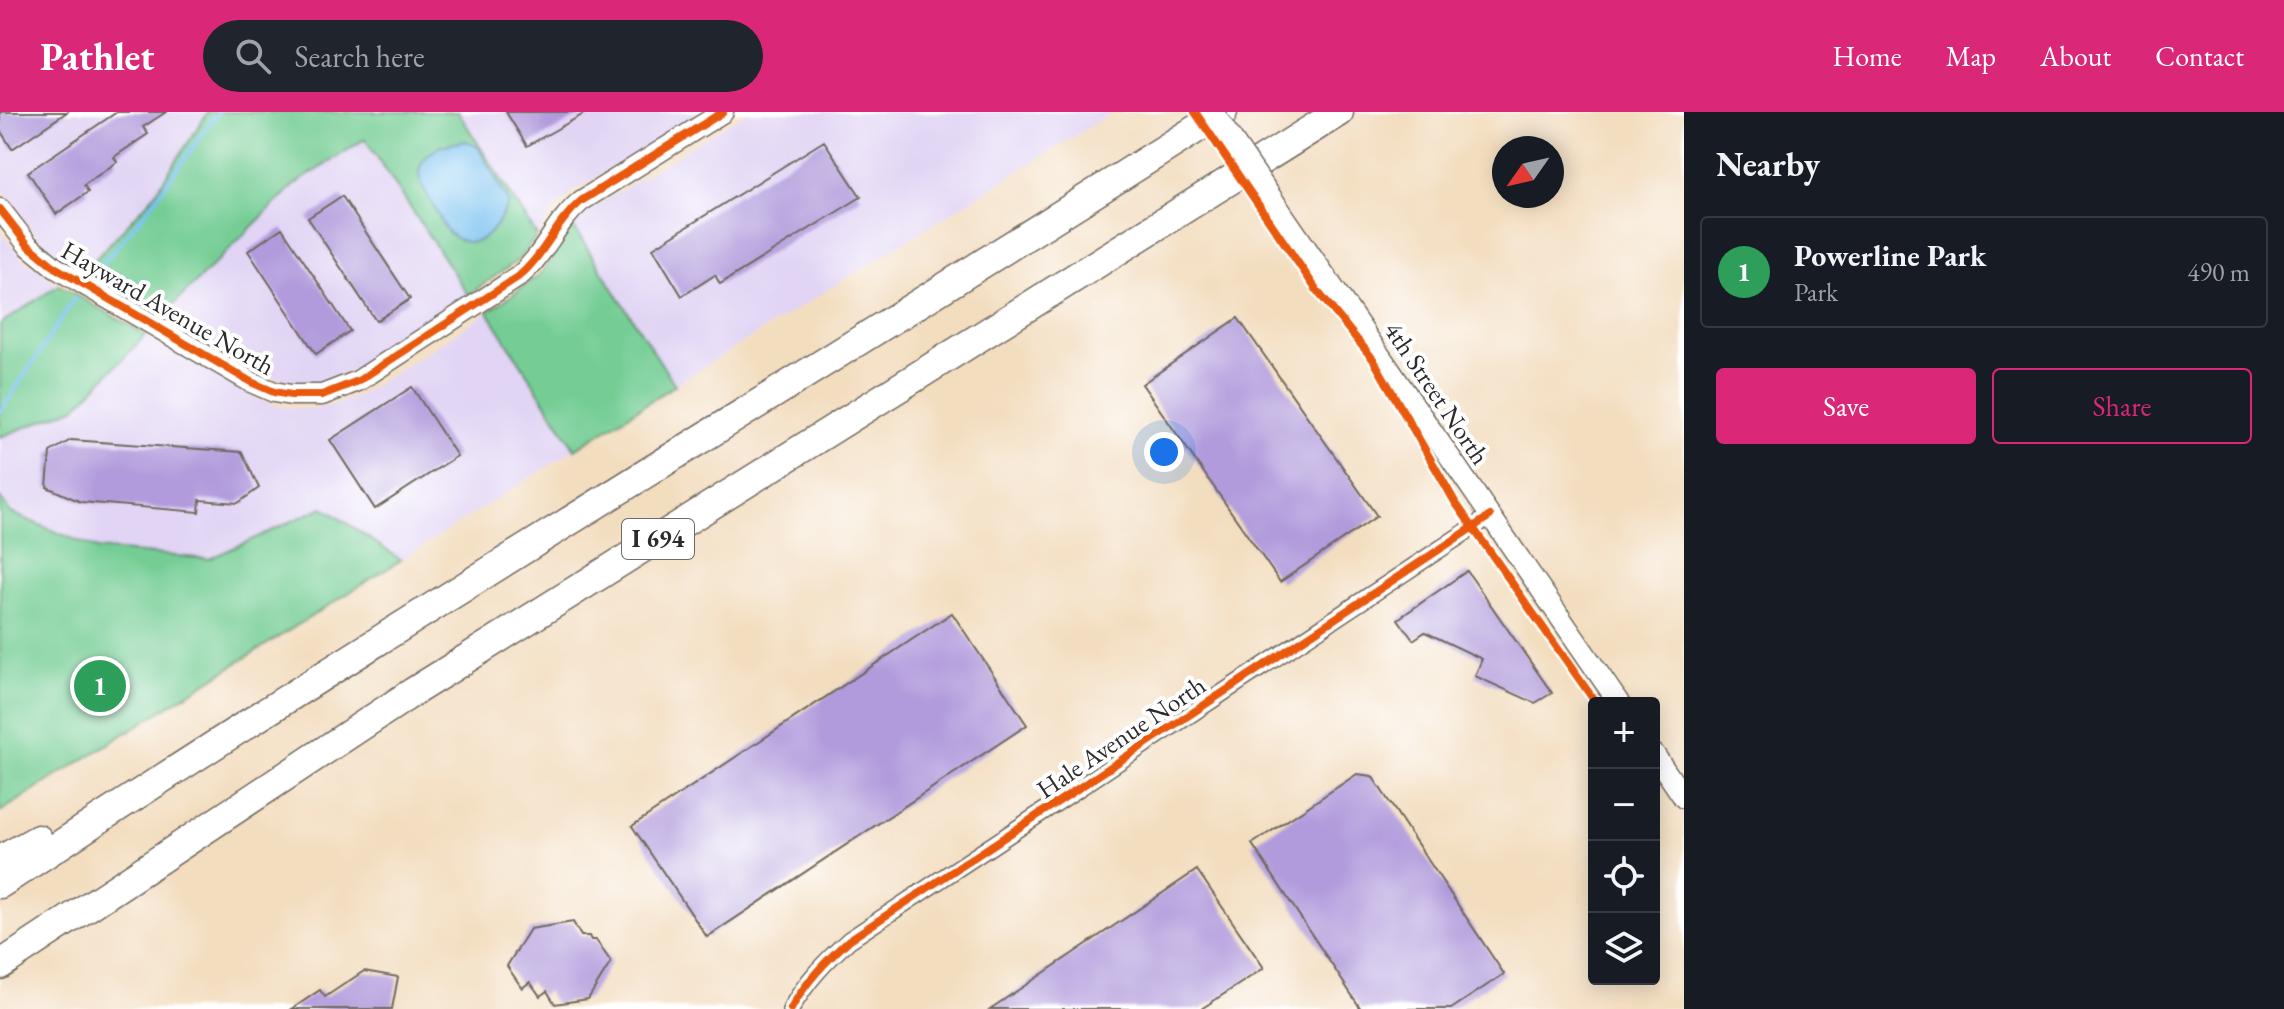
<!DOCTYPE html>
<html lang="en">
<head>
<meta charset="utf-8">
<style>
	:root { --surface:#171b24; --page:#20242c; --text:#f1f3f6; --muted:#9ea1a6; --line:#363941; --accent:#db2777 }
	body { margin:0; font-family:"EB Garamond",serif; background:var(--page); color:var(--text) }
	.controls { position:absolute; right:24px; bottom:24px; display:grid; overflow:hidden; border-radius:8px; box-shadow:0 4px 20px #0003 }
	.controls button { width:72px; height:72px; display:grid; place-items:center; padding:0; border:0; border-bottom:2px solid var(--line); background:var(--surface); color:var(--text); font:40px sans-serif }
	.compass { position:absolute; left:1492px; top:24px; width:72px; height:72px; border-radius:50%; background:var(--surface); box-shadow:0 4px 20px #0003; rotate:236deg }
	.you { position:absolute; left:1164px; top:340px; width:28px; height:28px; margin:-20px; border:6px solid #fff; border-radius:50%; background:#1a73e8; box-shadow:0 0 0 12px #1a73e833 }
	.badge { display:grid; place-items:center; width:52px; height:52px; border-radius:50%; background:var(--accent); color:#fff; font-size:26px; font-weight:700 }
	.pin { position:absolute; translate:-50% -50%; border:4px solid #fff; box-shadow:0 2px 8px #0006 }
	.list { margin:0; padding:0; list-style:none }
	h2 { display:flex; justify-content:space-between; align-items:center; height:104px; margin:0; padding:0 32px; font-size:34px }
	h2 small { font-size:26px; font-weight:400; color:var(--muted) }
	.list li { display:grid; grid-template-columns:52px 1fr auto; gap:24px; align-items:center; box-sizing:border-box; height:112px; margin:0 16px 16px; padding:0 16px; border:2px solid var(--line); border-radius:8px }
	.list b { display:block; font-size:30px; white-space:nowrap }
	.list p { margin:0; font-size:26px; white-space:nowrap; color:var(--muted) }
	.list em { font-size:26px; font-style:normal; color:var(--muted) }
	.actions { display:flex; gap:16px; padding:24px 32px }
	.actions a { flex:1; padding:18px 0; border:2px solid var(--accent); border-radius:8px; text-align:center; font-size:28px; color:var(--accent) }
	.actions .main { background:var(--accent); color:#fff }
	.icon { flex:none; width:44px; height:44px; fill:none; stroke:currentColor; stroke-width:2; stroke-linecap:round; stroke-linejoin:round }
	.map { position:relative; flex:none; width:1684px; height:897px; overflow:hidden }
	header { display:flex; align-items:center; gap:48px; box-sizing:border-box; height:112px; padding:0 40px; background:var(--accent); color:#fff }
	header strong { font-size:38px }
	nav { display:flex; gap:44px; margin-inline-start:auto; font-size:28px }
	.search { width:560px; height:72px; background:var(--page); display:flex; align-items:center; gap:20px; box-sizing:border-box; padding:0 28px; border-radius:44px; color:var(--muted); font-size:30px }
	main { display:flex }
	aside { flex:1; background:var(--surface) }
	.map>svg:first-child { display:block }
</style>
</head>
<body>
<header>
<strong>Pathlet</strong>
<div class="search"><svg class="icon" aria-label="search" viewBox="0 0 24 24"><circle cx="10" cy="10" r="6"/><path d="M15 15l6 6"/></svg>Search here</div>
<nav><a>Home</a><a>Map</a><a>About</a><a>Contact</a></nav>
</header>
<main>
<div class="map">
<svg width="1684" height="897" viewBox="0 0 1684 897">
	<rect width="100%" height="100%" fill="#fff"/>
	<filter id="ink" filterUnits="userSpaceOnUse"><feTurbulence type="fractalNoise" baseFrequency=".0125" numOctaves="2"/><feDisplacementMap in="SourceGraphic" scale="16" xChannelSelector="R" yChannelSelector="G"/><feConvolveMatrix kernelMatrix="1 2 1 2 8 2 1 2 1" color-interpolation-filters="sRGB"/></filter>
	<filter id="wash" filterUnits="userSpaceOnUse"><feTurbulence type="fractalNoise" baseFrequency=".006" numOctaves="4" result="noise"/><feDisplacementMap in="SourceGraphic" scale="32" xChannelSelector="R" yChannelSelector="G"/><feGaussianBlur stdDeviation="1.8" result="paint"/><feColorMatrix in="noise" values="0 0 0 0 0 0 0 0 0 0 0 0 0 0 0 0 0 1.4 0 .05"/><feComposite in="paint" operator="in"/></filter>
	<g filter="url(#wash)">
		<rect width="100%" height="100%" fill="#f3ddbf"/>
		<path fill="#e1d4f4" d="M0,0H208L152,86L85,158L61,145L41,128L22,108L0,75Z
			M458,0H700L570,82L553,100L537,124Z
			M747,0H1113L675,273L573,114L593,96Z
			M365,27L468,183L348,261L328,269L312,271L290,270L269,265L162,204L294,73Z
			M0,120L23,146L59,173L0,212Z
			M488,200L575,337L401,448L323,395L209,447L97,437L11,401L0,386V325L75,296L146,223L258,287L282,295L309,297L334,293L360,283Z"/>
		<path fill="#74cd94" stroke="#507c60" stroke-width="2" d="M208,0H458L537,124L517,149L468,183L365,27L294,73L162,204L85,158L152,86Z
			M573,114L675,273L575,337L488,200L537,165L550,150Z
			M59,173L146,223L75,296L0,325V212Z
			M0,386L11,401L97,437L209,447L323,395L401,448L0,700Z"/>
		<path fill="#78c1f0" stroke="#52768e" stroke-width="2" d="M467,29L478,35L509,90C498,115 479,145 450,122C443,116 439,103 434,95C428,85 420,73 419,61C419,58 421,51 423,49C433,34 450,31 467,29Z"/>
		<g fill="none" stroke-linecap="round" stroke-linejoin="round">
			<path stroke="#78c1f0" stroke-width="4" d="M93,163L149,96L218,0
				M1,299L75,186"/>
		</g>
		<g id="blocks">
			<path fill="#b19bdc" d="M0,0H67L12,37L0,18Z
				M117,0H166L143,15L148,22L114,45L117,50L84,73L88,80L56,102L28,60Z
				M506,0H587L527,34Z
				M824,29L861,85L720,172L715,163L682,184L653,136Z
				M342,84L410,187L376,209L308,106Z
				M282,116L350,219L316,242L248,139Z
				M1238,206L1377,404L1280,470L1142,272Z
				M412,275L457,344L375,397L330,328Z
				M71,328L242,340L259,376L238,391L200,388L199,400L81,390L47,375L50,340Z
				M1467,459L1552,581L1535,591L1475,564L1482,547L1425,520L1413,528L1398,507Z
				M952,501L1027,613L707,825L632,714Z
				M1357,662L1372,664L1504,862L1451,897H1361L1252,732Z
				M1197,758L1264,856L1201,897H990Z
				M573,810L581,824H589L591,828H596L611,850L588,887L555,892L547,879L540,884L530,870L522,876L507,854L530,817Z
				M364,859L398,865L392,897H292L320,878L325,885Z"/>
		</g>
	</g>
	<g filter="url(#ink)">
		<use href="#blocks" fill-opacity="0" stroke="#71695f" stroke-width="2"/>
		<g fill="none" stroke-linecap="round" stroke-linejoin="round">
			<defs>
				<path id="minor" d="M791,897C806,869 826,849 849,828L1490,404"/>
				<path id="tertiary" d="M0,97L28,133L56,156L251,270L274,280L291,283H322L358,269L518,165C544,144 555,111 581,89L723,0
					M1280,98L1619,591
					M1654,642L1684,686"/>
				<path id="motorway" d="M0,748L38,727
					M0,772C403,507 816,259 1223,0
					M0,853L413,580L1339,0"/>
			</defs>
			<use href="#minor" stroke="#71695f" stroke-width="19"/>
			<use href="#tertiary" stroke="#71695f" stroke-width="23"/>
			<use href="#motorway" stroke="#71695f" stroke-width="31"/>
			<use href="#minor" stroke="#fff" stroke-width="16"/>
			<use href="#tertiary" stroke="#fff" stroke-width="20"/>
			<use href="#motorway" stroke="#fff" stroke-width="28"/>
			<defs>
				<path id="tertiary-bridge" d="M1213,0L1280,98"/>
			</defs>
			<use href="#tertiary-bridge" stroke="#71695f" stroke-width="23" stroke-linecap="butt"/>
			<use href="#tertiary-bridge" stroke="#fff" stroke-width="20"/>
			<defs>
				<path id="cycleway" d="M1195,0L1318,180L1373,247L1455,390L1596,591
					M0,97L28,133L56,156L251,270L274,280L291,283H322L358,269L518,165C544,144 555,111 581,89L723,0
					M791,897C806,869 826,849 849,828L1490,404"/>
			</defs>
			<use href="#cycleway" stroke="#fff" stroke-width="13"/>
			<use href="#cycleway" stroke="#e8590c" stroke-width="8"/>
		</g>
	</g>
	<g text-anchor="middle" stroke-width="8" stroke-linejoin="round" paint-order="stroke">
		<rect fill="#fff" stroke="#6b6b6b" stroke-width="2" x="622" y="407" width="72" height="40" rx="6"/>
		<g font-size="24" font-weight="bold" fill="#2b2b2b">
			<text x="658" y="435">I 694</text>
		</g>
		<g font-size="26" fill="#2b2b2b" stroke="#fff">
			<text transform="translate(168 196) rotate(30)" y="9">Hayward Avenue North</text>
			<text transform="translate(1437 281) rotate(56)" y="9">4th Street North</text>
			<text transform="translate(1121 625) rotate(-34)" y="9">Hale Avenue North</text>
		</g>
	</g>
</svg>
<div class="controls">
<button>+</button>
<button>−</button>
<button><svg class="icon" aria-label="locate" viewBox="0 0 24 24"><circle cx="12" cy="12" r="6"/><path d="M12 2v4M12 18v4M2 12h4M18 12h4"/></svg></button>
<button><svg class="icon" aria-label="layers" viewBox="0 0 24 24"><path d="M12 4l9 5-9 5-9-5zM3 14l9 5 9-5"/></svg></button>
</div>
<svg class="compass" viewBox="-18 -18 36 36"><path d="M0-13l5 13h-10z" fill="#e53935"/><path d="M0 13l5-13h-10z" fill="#9ea1a6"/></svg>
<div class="you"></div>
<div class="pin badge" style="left:100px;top:574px;background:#2e9e5b">1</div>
</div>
<aside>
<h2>Nearby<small></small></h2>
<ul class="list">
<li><span class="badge" style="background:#2e9e5b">1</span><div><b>Powerline Park</b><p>Park</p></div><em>490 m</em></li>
</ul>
<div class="actions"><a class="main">Save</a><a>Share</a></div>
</aside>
</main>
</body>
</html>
